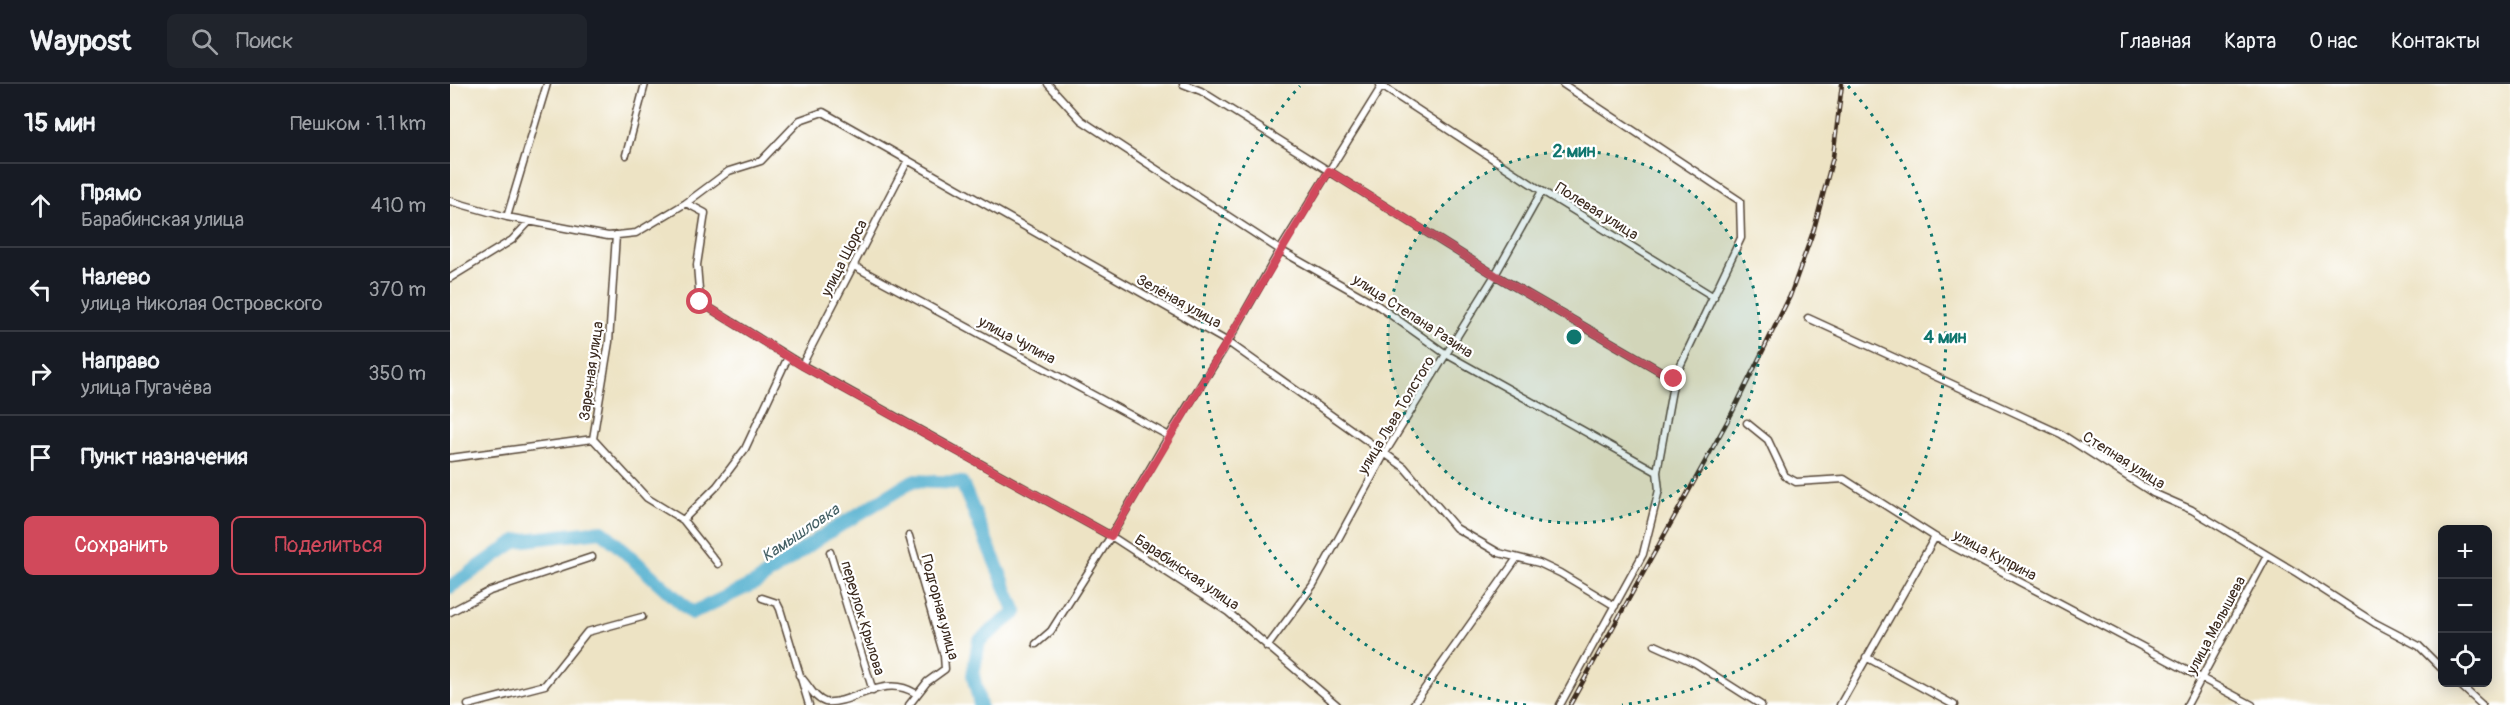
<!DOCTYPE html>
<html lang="ru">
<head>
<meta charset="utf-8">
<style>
	:root { --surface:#171b24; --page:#20242c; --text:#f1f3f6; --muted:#9ea1a6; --line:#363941; --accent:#d1495b }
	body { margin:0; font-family:Pangolin,sans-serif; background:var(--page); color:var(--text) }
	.controls { position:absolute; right:18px; bottom:18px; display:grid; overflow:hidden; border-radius:9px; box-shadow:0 3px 15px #0003 }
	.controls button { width:54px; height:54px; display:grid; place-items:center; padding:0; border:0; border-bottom:2px solid var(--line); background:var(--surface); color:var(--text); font:30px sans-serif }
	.stop { position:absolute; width:18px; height:18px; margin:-14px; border:4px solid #d1495b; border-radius:50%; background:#fff }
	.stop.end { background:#d1495b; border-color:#fff; box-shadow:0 2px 6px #0008 }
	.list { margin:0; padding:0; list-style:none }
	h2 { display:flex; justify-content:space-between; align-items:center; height:78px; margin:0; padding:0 24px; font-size:26px }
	h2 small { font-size:20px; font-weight:400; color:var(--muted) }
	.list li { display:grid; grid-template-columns:39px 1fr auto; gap:18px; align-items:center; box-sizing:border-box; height:84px; padding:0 24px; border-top:2px solid var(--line) }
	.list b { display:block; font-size:22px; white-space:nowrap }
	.list p { margin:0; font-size:20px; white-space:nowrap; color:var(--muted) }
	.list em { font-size:20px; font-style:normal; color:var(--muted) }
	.actions { display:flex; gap:12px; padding:18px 24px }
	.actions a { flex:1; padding:14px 0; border:2px solid var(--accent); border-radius:9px; text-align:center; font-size:21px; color:var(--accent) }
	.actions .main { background:var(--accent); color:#fff }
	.icon { flex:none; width:33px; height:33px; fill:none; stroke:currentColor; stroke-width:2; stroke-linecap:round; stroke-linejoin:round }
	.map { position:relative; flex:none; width:2060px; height:621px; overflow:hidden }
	header { display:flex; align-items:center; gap:36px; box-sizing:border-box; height:84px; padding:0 30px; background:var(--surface); border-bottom:2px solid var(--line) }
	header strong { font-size:28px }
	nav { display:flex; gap:33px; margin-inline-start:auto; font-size:21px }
	.search { width:420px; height:54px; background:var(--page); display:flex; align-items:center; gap:15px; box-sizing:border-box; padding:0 21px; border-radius:9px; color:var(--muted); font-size:22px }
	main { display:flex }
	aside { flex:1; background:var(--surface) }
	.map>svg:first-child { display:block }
</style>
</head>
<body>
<header>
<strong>Waypost</strong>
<div class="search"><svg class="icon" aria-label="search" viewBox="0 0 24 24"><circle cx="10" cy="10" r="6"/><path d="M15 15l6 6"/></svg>Поиск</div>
<nav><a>Главная</a><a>Карта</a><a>О нас</a><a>Контакты</a></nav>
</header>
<main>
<aside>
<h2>15 мин<small>Пешком · 1.1 km</small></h2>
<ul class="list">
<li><svg class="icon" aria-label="ahead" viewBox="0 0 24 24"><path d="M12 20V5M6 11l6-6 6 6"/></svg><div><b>Прямо</b><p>Барабинская улица</p></div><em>410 m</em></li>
<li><svg class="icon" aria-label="left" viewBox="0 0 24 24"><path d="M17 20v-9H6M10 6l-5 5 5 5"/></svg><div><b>Налево</b><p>улица Николая Островского</p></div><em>370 m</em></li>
<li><svg class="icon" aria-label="right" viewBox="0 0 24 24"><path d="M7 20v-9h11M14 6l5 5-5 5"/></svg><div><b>Направо</b><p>улица Пугачёва</p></div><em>350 m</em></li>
<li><svg class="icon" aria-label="arrive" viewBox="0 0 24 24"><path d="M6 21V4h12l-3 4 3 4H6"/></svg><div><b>Пункт назначения</b></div></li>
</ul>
<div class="actions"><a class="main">Сохранить</a><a>Поделиться</a></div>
</aside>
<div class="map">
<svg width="2060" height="621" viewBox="0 0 2060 621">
	<rect width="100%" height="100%" fill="#fff"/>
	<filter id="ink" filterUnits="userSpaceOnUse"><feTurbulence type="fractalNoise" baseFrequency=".0167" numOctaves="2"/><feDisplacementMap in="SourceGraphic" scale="12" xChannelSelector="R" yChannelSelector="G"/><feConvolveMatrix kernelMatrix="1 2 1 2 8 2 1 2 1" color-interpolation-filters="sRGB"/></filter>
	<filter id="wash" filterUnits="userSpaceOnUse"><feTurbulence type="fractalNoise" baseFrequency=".008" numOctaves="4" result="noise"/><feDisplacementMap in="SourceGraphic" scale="24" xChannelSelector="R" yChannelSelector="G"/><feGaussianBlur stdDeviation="1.35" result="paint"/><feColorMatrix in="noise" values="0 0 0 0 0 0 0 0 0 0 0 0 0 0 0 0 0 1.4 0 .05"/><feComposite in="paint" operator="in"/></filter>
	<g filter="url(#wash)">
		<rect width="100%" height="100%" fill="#ede3c4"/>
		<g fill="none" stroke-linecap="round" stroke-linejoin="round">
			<path stroke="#50aece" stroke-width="14" d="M0,503L66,457L152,447L242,529L307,498L374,451L463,397L512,399L566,528L529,557L523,591L530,621"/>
		</g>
	</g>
	<g filter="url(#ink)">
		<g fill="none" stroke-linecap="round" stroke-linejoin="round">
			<defs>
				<path id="minor" d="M598,0L631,36L830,166L927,221L996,270L1207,388
					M733,0L751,7L1045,191L1224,295
					M930,1L1092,107L1264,213
					M176,71L195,0
					M0,117L57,133L158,152L186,149L236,119L279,87L311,77L350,36L373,28L778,258L954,383L1006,444L1049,469L1089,479L1110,489L1165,522
					M236,119L255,129L247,181L250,218L352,281L661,452L778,528L887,621
					M57,133L97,0
					M404,182L719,352
					M0,194L62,156L79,138
					M1358,234L1611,350L1703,409L1742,426L1847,489L1925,539L1969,562L1992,585
					M352,281L457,78
					M1297,339L1318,356L1335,392L1346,398L1394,395L1485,453L1802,621
					M143,355L197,414L233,436L268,480
					M0,374L143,355L159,258L166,151
					M233,436L267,402L295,365L338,273
					M380,468L423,607
					M312,514L327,519L330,525L359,621
					M0,528L40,507L142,473
					M586,560L601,547L661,452L719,352L778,258L830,166L933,0
					M1205,561L1245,579L1311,621
					M817,563L863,501L935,369L1045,191L1092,107
					M1416,573L1504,621
					M349,591C358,599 363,614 375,618C403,621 433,589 465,609
					M2007,598L2032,621
					M18,621L95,601L137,548L192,533
					M459,621L477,598L495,585L494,572L459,452
					M963,621L1067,474
					M1110,621L1193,470L1209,406L1207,388L1224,295L1291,154L1290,117L1113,0
					M1390,621L1485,453
					M1737,621L1817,472"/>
			</defs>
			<use href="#minor" stroke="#564637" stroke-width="9"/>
			<use href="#minor" stroke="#fff" stroke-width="6"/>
			<defs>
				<path id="rail" d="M1120,621L1282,329L1340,212L1364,145L1383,73L1392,0"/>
			</defs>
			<use href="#rail" stroke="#3b2a1e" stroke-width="4.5"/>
			<use href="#rail" stroke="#fff" stroke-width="2" stroke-dasharray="7" stroke-linecap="butt"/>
		</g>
	</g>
	<g fill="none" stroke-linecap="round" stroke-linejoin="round" filter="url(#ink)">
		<path stroke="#d1495b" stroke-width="8" d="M250,218L351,281L661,452L879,87L1045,191L1224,295"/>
	</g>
	<circle cx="1124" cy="253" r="186" fill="#0f766e" fill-opacity=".12"/>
	<g fill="none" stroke="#0f766e" stroke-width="3" stroke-dasharray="3 6">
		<circle cx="1124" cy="253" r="186"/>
		<path d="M1076 621A371 371 0 0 1 850 2M1398 2A371 371 0 0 1 1172 621"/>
	</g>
	<g text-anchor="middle" stroke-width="4.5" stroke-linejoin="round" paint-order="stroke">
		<g font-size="15" fill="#3b2a1e" stroke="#fff">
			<text transform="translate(1147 127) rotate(32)" y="5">Полевая улица</text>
			<text transform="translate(394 174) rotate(-63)" y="5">улица Щорса</text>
			<text transform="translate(729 217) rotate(29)" y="5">Зелёная улица</text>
			<text transform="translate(963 232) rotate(33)" y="5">улица Степана Разина</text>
			<text transform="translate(567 256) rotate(28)" y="5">улица Чупина</text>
			<text transform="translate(141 287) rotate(-82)" y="5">Заречная улица</text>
			<text transform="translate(946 331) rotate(-59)" y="5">улица Льва Толстого</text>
			<text transform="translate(1674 376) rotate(32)" y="5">Степная улица</text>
			<text transform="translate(1545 471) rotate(28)" y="5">улица Куприна</text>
			<text transform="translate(737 488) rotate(34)" y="5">Барабинская улица</text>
			<text transform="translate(490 523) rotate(75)" y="5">Подгорная улица</text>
			<text transform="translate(413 534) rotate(73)" y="5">переулок Крылова</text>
			<text transform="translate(1766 541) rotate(-62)" y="5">улица Малышева</text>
		</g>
		<g font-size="16" font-style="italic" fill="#435f64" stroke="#fff">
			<text transform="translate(350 448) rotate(-34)" y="6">Камышловка</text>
		</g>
	</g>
	<circle cx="1124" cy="253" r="9" fill="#0f766e" stroke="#fff" stroke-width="3"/>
	<g font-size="18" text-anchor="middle" font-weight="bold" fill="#0f766e" stroke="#fff" stroke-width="4.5" stroke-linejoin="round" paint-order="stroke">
		<text x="1124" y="73">2 мин</text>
		<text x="1495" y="259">4 мин</text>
	</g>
</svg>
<div class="controls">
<button>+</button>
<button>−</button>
<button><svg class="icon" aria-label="locate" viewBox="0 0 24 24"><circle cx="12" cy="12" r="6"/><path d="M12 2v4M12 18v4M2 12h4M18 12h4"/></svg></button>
</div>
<div class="stop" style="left:250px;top:218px"></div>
<div class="stop end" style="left:1224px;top:295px"></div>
</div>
</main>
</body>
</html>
